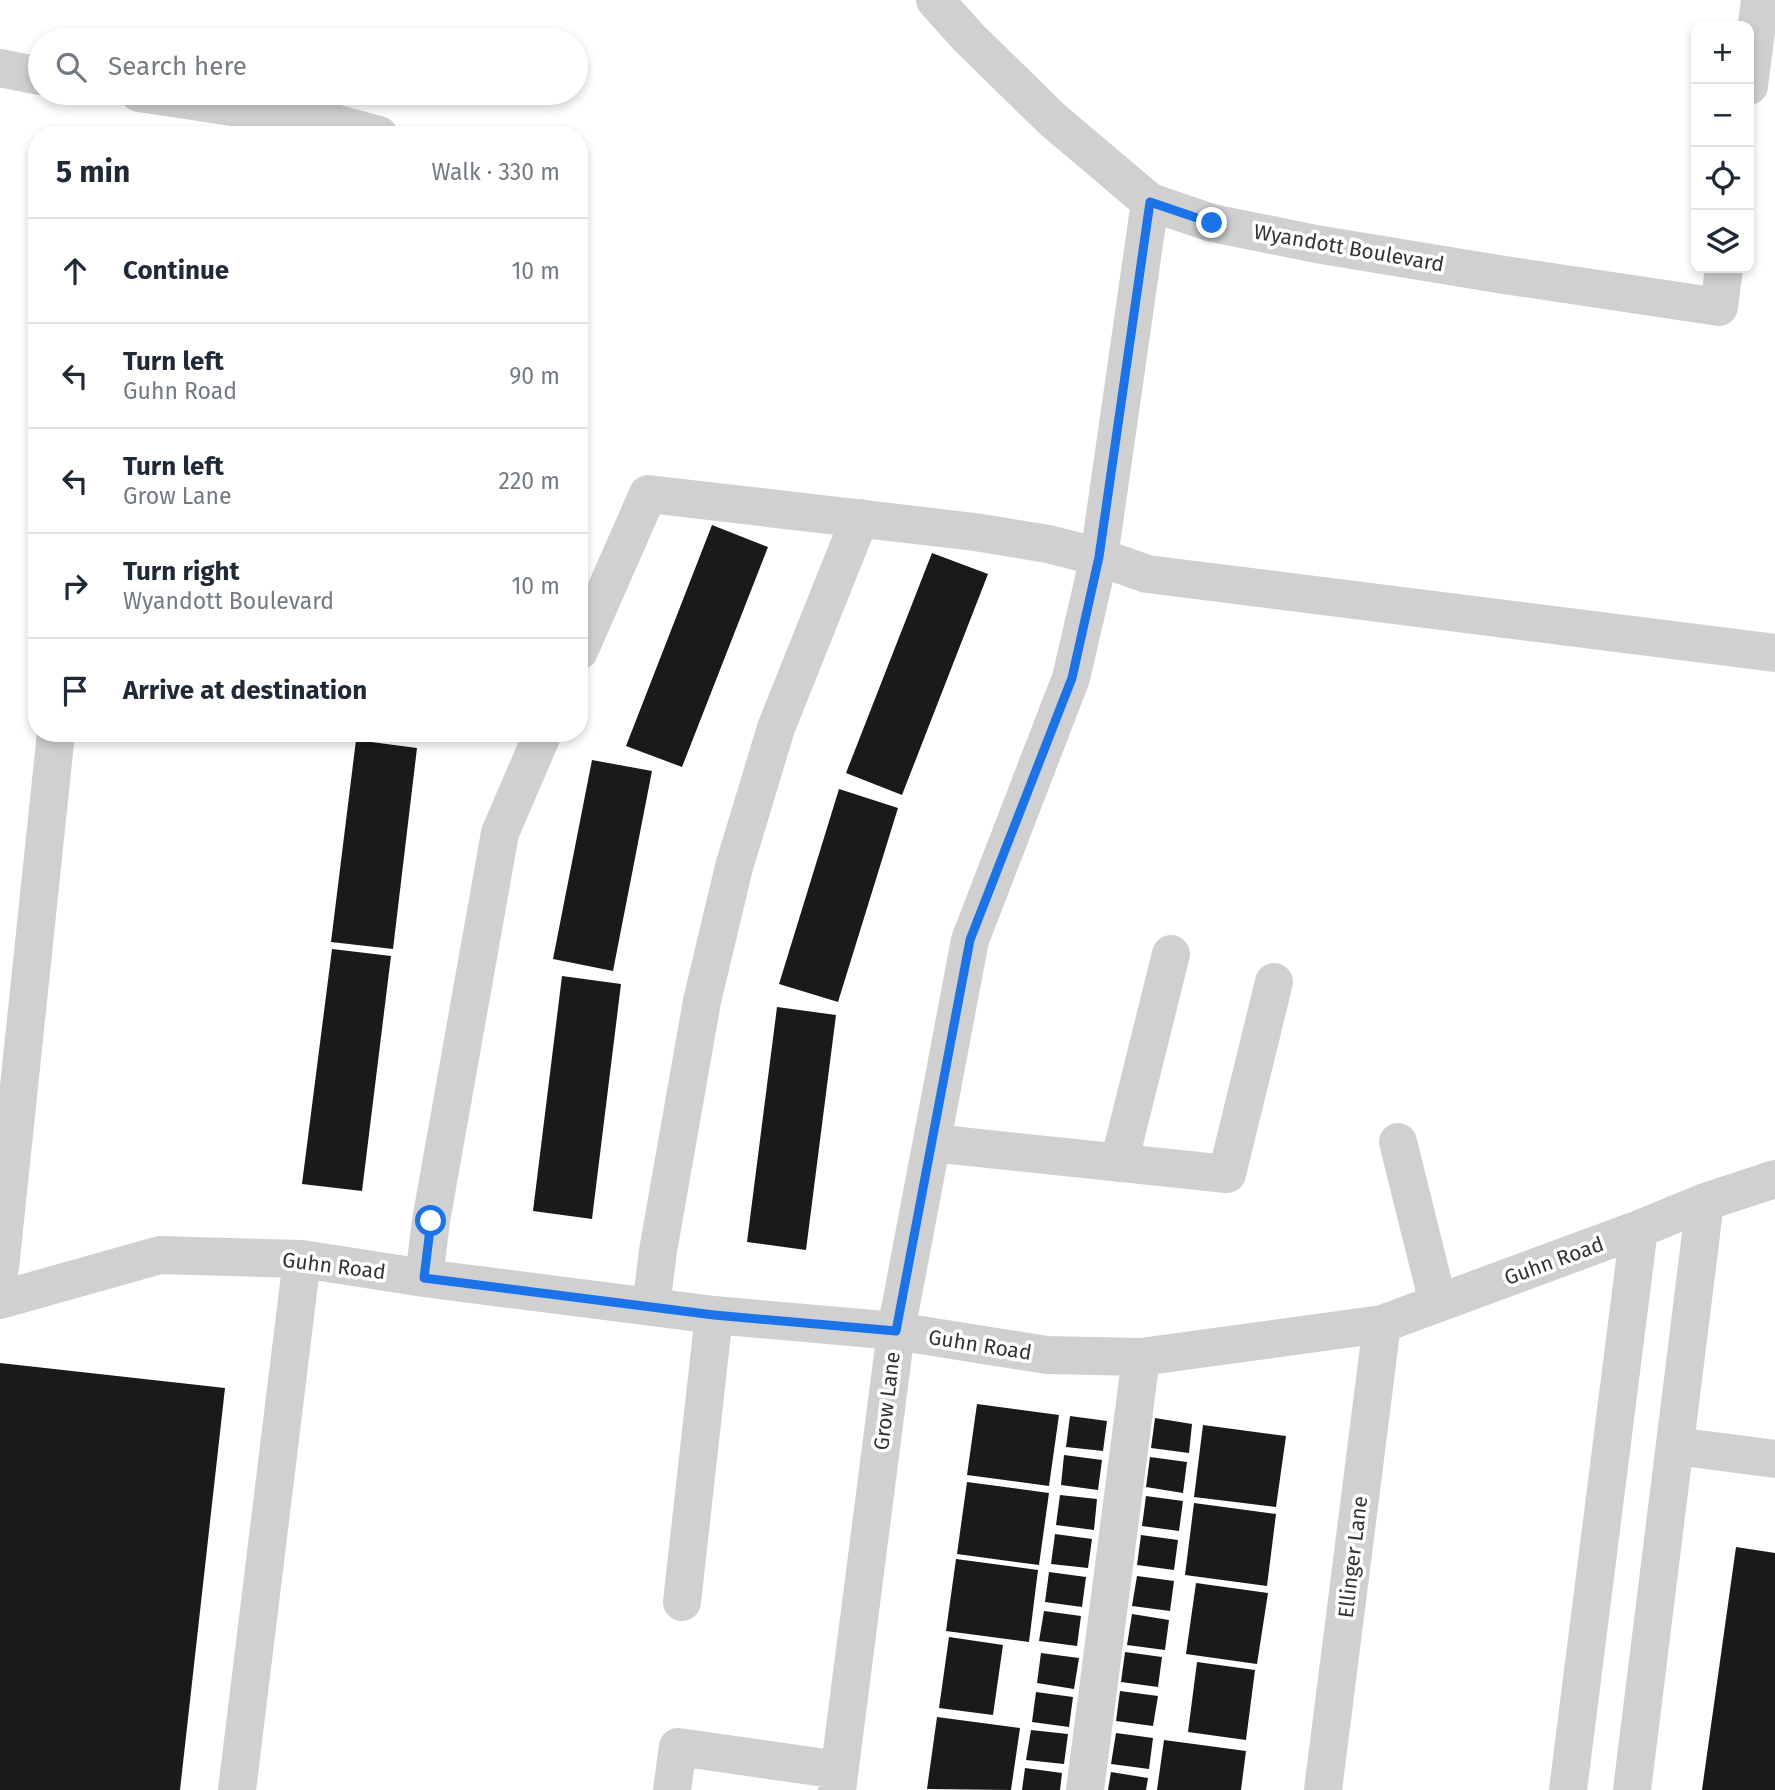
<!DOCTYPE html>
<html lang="en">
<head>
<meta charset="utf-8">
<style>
	:root { --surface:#fff; --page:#f2f2f3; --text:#1f2937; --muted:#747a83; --line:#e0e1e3 }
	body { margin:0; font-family:"Fira Sans",sans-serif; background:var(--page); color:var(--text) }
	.controls { position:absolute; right:21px; top:21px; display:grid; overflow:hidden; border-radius:14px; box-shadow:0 4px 10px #0003 }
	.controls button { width:63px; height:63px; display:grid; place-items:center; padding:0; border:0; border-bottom:2px solid var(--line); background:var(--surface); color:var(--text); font:35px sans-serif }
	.stop { position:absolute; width:21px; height:21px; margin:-16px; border:5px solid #1a73e8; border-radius:50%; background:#fff }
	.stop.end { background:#1a73e8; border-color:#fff; box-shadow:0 2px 7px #0008 }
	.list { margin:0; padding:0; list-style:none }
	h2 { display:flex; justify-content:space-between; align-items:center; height:91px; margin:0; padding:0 28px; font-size:30px }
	h2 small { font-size:23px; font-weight:400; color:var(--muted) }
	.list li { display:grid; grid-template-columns:46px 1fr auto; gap:21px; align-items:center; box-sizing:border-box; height:105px; padding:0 28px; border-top:2px solid var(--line) }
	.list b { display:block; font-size:26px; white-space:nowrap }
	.list p { margin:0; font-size:23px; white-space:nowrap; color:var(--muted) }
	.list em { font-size:23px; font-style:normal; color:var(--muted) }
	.icon { flex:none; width:38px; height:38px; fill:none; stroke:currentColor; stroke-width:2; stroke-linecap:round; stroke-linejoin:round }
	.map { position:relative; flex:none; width:1775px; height:1790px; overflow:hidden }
	.search { position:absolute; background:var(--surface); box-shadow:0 4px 10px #0003; left:28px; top:28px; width:560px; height:77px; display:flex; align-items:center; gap:18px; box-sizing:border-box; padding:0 24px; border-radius:38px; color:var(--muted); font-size:26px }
	.panel { position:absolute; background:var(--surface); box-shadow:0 4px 10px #0003; left:28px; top:126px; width:560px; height:616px; border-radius:28px }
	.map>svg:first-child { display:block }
</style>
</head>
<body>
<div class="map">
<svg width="1775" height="1790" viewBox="0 0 1775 1790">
	<rect width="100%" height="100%" fill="#fff"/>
	<path fill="#1a1a1a" d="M712,525L768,547L682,767L626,746Z
		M932,553L988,574L902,795L846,773Z
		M368,733H423L422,742Z
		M356,740L417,748L393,949L331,942Z
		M592,760L652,771L613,971L553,959Z
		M839,789L898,808L838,1002L779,984Z
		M332,949L391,956L362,1191L302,1184Z
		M562,976L621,984L592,1219L533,1211Z
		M777,1007L836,1015L806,1250L747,1242Z
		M0,1363L225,1388L180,1790H0Z
		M977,1404L1059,1415L1049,1486L967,1475Z
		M1070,1416L1107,1421L1103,1451L1066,1447Z
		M1155,1418L1192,1424L1189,1453L1151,1448Z
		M1203,1425L1286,1436L1276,1507L1194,1497Z
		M1064,1455L1102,1460L1098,1490L1061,1485Z
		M1150,1457L1187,1462L1183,1493L1146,1487Z
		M967,1482L1049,1493L1039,1565L957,1554Z
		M1060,1495L1097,1499L1094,1530L1056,1525Z
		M1146,1496L1183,1501L1179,1531L1142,1526Z
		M1194,1503L1276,1514L1267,1586L1185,1575Z
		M1055,1534L1092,1539L1088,1568L1051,1564Z
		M1141,1535L1178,1540L1174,1570L1137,1565Z
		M1736,1547L1775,1553V1790H1702Z
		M956,1559L1038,1570L1029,1642L946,1631Z
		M1049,1572L1086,1577L1082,1607L1045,1602Z
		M1137,1576L1174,1581L1170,1611L1132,1606Z
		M1196,1583L1268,1593L1257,1664L1186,1654Z
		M1044,1611L1081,1616L1077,1646L1039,1641Z
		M1132,1614L1169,1620L1165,1650L1127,1645Z
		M949,1637L1003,1645L993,1715L939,1708Z
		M1125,1652L1162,1657L1158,1687L1121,1682Z
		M1041,1653L1079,1658L1074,1689L1037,1683Z
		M1197,1662L1255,1670L1246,1740L1188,1732Z
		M1120,1691L1158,1696L1153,1726L1116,1721Z
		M1036,1692L1073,1697L1069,1727L1032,1722Z
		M937,1717L1020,1728L1011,1790L927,1789Z
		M1031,1730L1068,1734L1064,1764L1026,1760Z
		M1116,1733L1153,1738L1149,1769L1111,1764Z
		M1164,1740L1246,1751L1241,1790H1157Z
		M1025,1768L1062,1773L1060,1790H1022Z
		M1111,1772L1148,1778L1146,1790H1108Z"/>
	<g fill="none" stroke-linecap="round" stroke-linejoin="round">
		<path stroke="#d0d0d0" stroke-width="38" d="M935,0L969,38L1053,120L1150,202L1212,223L1316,244L1498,274L1719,307L1724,268
			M0,68L40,76
			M1749,86L1760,0
			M139,93L327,121L379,135
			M579,651L648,494L975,532L1048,544L1099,557L1147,574L1775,653
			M1398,1142L1438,1303
			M932,1143L1227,1174L1274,982
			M1119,1163L1171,954
			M0,1268L56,733
			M424,1278L431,1221L500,833L543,733
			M0,1300L160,1255L302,1259L424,1278L714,1315L896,1331L1047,1355L1141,1357L1382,1324L1639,1229L1705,1202L1775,1179
			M651,1307L658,1251L702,1001L734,867L776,728L860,518
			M1675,1446L1775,1459
			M682,1602L714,1315
			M237,1790L302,1259
			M672,1790L678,1747L839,1770
			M837,1790L896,1331L970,940L1071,678L1099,557L1150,202
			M1085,1790L1141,1357
			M1323,1790L1382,1324
			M1568,1790L1639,1229
			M1632,1790L1705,1202"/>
	</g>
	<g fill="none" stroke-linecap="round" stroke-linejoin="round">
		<path stroke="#1a73e8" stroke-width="9" d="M431,1221L424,1278L714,1315L896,1331L970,940L1072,678L1099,557L1150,202L1212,223"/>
	</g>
	<g text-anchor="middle" stroke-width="7" stroke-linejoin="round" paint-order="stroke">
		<g font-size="21" fill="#333" stroke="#fff">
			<text transform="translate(1349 248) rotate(10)" y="7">Wyandott Boulevard</text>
			<text transform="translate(1554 1261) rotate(-20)" y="7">Guhn Road</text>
			<text transform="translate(334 1266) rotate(7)" y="7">Guhn Road</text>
			<text transform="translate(980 1345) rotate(9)" y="7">Guhn Road</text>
			<text transform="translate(887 1401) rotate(-83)" y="7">Grow Lane</text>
			<text transform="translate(1353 1557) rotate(-83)" y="7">Ellinger Lane</text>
		</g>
	</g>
</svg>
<div class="controls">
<button>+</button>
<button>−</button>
<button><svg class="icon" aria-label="locate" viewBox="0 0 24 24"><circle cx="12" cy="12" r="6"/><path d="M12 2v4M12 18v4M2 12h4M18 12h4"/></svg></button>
<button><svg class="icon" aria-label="layers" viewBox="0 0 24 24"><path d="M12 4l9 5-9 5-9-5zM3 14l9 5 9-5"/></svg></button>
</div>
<div class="stop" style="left:431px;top:1221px"></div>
<div class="stop end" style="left:1212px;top:223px"></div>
<div class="search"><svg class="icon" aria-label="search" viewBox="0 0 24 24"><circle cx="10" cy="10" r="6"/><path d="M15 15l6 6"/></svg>Search here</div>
<section class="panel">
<h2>5 min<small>Walk · 330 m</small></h2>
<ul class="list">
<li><svg class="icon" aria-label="ahead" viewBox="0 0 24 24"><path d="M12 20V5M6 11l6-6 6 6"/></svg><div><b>Continue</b></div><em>10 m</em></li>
<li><svg class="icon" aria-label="left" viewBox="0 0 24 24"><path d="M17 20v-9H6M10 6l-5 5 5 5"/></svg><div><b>Turn left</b><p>Guhn Road</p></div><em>90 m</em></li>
<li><svg class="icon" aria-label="left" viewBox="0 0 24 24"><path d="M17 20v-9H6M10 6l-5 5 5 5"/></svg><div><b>Turn left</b><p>Grow Lane</p></div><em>220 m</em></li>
<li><svg class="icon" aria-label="right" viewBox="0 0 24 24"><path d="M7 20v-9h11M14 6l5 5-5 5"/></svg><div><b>Turn right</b><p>Wyandott Boulevard</p></div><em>10 m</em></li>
<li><svg class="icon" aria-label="arrive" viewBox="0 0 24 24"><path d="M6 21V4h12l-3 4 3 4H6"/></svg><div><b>Arrive at destination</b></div></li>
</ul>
</section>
</div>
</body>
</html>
